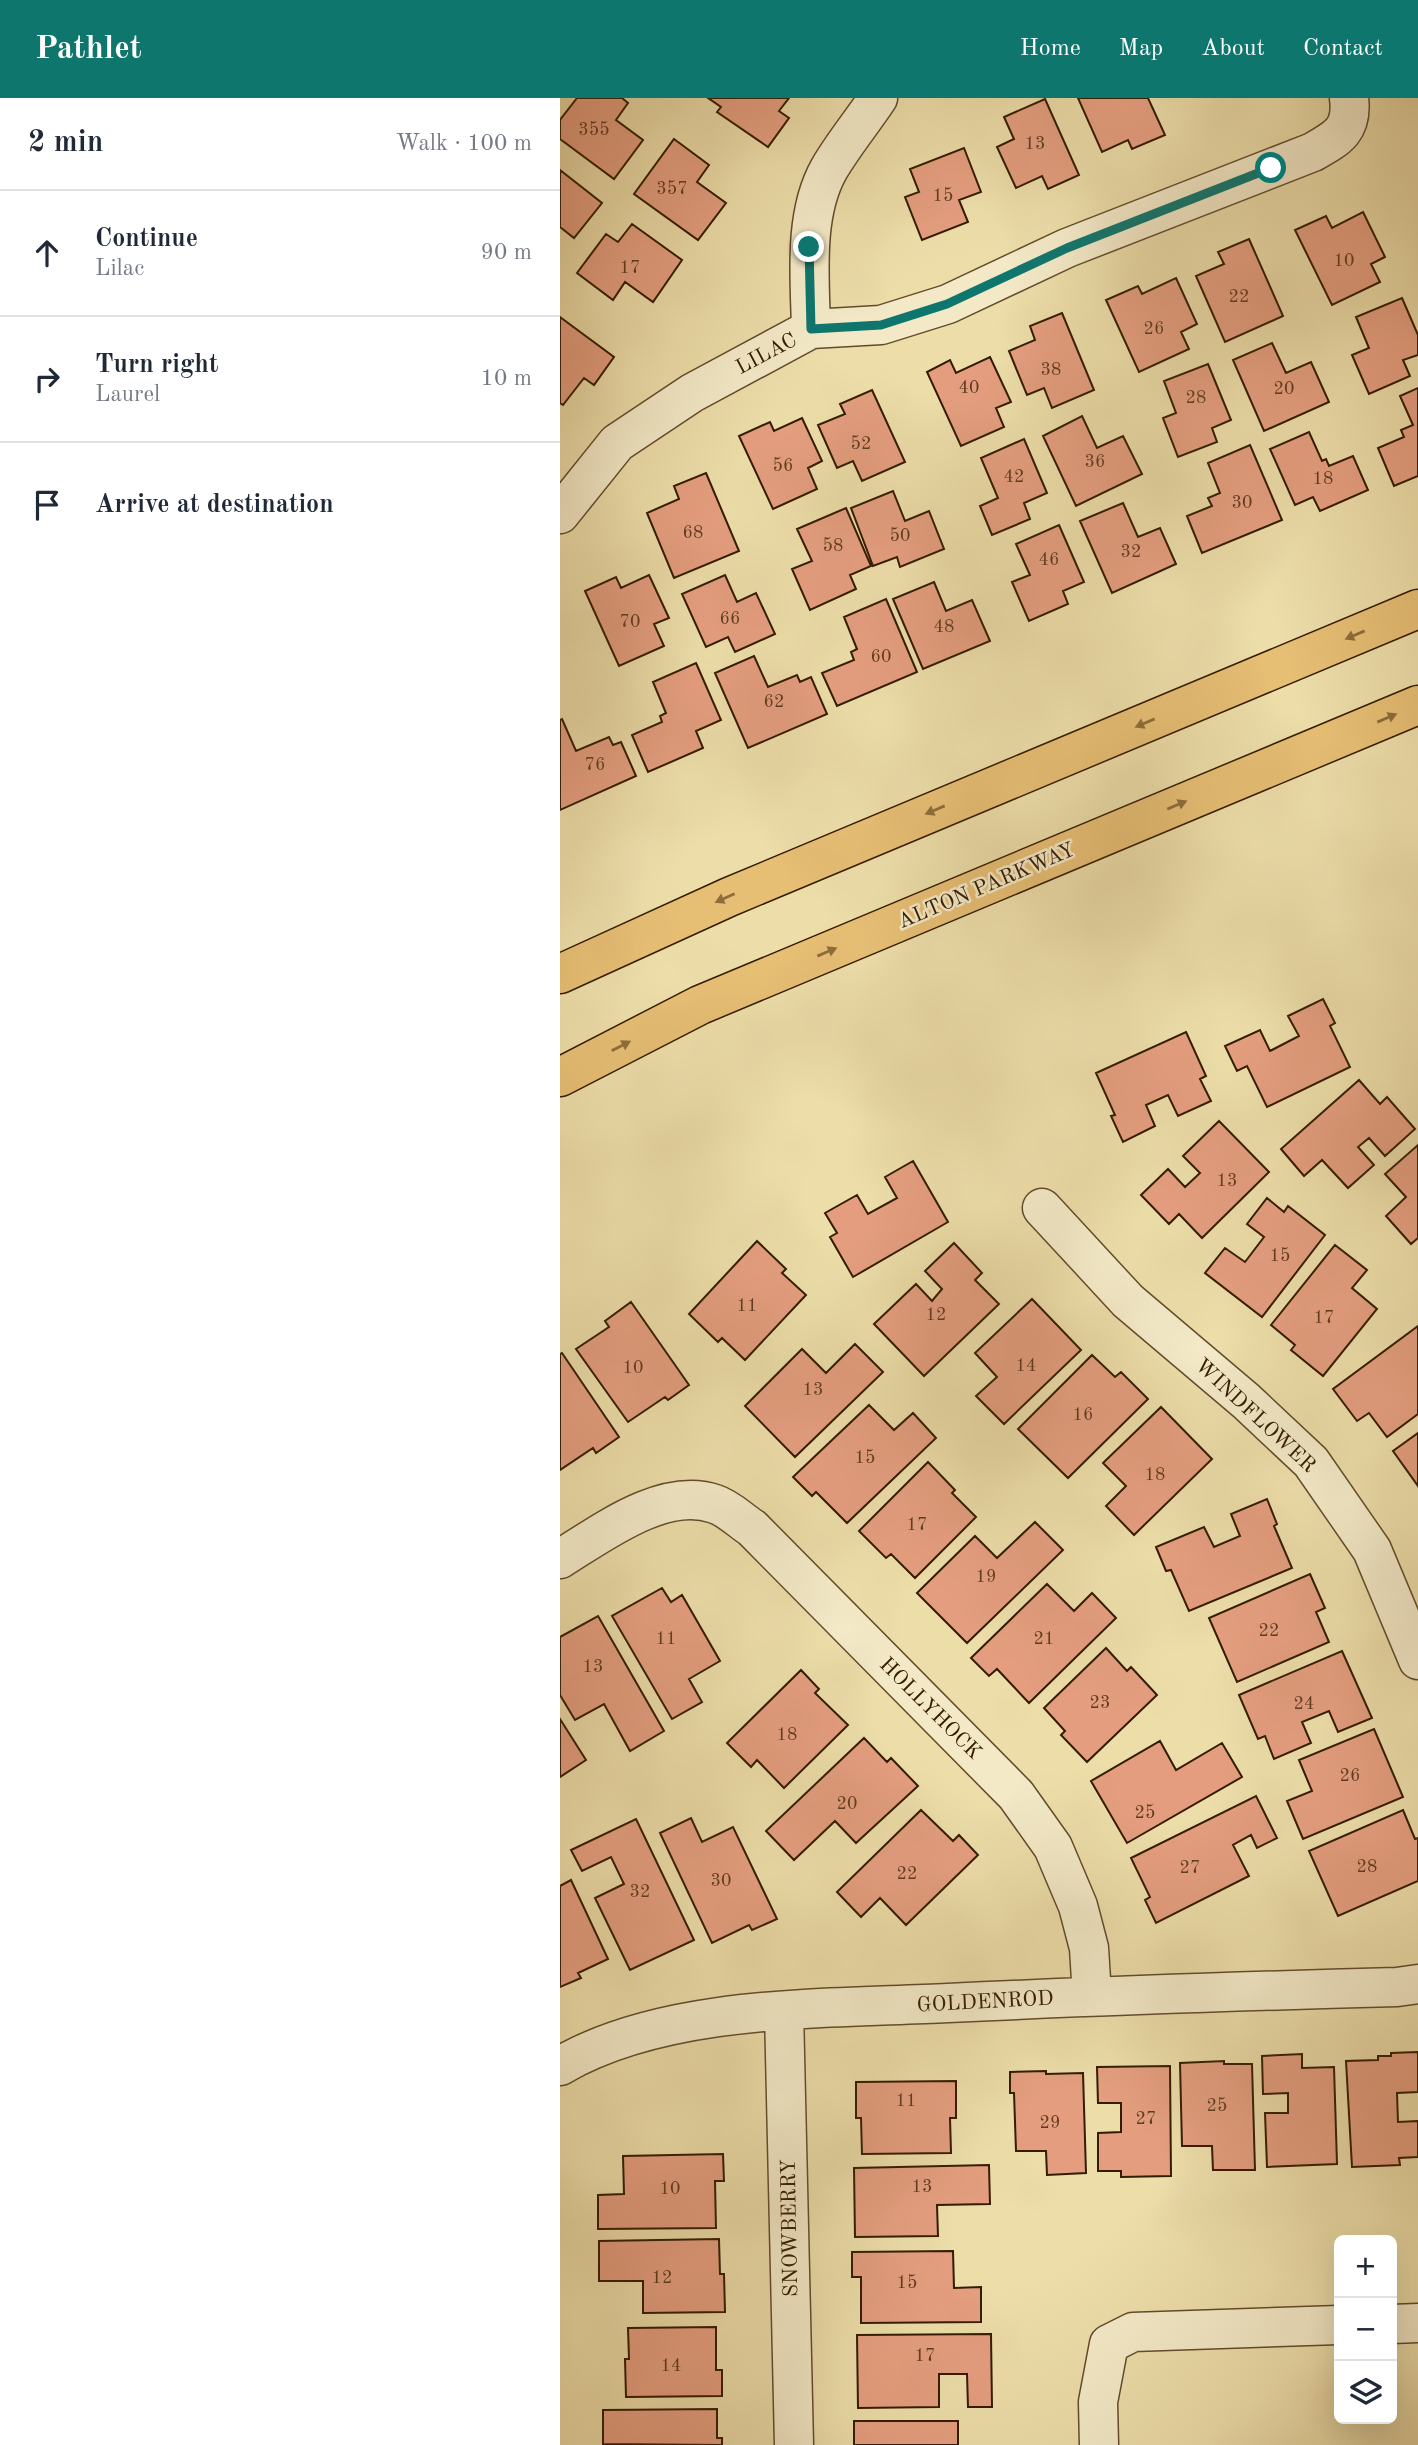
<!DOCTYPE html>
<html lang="en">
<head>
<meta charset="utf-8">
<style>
	:root { --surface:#fff; --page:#f2f2f3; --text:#1f2937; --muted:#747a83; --line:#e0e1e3; --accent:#0f766e }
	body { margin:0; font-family:"Old Standard TT",serif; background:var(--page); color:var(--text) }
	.controls { position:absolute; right:21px; bottom:21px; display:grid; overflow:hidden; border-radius:10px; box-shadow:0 7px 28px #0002 }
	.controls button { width:63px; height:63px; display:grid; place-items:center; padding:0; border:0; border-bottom:2px solid var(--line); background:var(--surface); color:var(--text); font:35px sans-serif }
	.stop { position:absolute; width:21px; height:21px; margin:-16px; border:5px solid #0f766e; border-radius:50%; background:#fff }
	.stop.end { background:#0f766e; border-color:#fff; box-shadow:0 2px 7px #0008 }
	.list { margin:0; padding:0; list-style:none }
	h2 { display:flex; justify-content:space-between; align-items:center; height:91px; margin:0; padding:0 28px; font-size:30px }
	h2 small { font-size:23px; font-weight:400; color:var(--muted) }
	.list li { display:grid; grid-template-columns:46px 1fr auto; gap:21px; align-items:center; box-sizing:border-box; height:126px; padding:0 28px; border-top:2px solid var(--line) }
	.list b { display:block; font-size:26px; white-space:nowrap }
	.list p { margin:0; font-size:23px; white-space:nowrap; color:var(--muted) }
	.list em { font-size:23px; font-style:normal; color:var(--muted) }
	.icon { flex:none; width:38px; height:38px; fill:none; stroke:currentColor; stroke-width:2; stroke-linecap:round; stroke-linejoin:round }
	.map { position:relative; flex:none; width:858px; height:2347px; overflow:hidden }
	header { display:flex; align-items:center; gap:42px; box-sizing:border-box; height:98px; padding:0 35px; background:var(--accent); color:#fff }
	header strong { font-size:33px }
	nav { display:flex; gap:38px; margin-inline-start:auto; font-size:24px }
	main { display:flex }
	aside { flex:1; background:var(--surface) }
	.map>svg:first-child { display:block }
</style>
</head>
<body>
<header>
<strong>Pathlet</strong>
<nav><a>Home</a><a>Map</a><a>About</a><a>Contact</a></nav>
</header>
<main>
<aside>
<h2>2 min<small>Walk · 100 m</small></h2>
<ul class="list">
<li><svg class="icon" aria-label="ahead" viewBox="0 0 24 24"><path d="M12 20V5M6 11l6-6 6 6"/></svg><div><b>Continue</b><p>Lilac</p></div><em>90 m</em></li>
<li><svg class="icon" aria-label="right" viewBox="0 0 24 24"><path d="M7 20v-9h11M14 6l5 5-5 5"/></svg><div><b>Turn right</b><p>Laurel</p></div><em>10 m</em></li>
<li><svg class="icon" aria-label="arrive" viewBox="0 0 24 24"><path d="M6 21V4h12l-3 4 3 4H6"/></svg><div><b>Arrive at destination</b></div></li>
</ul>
</aside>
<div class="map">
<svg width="858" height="2347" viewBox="0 0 858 2347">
	<rect width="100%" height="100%" fill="#ecdda9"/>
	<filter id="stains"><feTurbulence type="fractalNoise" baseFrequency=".00286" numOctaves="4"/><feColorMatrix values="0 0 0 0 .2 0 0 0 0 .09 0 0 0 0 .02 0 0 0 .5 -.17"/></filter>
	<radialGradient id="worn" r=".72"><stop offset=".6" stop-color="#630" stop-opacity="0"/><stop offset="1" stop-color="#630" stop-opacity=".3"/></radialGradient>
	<path fill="#e49e7f" stroke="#341c01" stroke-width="2" d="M17,0H62L68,5L56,22L83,42L54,81L0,41V22Z
		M148,0H229L219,13L229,20L208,49L157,14L161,9Z
		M518,0H588L605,37L572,51L568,42L542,54Z
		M485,1L519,77L488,91L482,78L456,90L437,49L454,41L444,19Z
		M114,41L149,67L137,84L166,105L138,142L74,96Z
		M404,50L421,94L399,102L408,124L362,142L345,99L359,94L350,71Z
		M0,72L42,105L14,140L0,129Z
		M803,114L825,159L811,166L820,184L772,207L735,132L766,118L772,130Z
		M72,126L122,162L93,204L65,184L53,202L17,175L46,136L58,144Z
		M689,141L723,218L665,244L636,178L664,166L658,154Z
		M616,180L637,226L621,234L629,251L579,274L546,202L578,188L582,196Z
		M842,200L858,237V257L843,262L850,278L809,296L792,257L809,250L796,219Z
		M502,215L534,292L492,310L484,290L467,297L449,253L475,242L470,228Z
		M0,219L54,259L34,287L24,280L3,307L0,305Z
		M712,245L726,275L751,264L769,304L704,333L673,262Z
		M430,259L451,304L436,310L444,329L401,348L367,274L390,262L396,275Z
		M648,266L671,322L652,330L657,344L618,359L603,320L616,315L604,283Z
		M858,290V378L834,388L818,350L844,339L841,332L853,327L840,298Z
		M312,292L345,364L302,383L293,363L277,370L258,327L285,316L280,306Z
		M522,318L537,350L563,338L582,376L516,408L483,338Z
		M242,320L262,363L248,370L257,391L213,411L179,338L210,324L214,333Z
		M749,334L762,363L766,361L769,368L793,358L808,392L760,413L753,399L735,407L710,351Z
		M464,341L487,395L464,405L470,421L432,437L420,408L438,400L421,360Z
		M690,347L722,422L642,455L627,418L652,408L648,400L660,395L648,365Z
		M146,375L179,453L114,480L87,415L119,401L114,388Z
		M333,393L345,423L369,413L384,451L340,469L337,459L313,468L291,410Z
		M563,405L578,439L600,430L616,466L552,495L520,423Z
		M286,410L311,468L290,477L296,491L250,512L232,471L252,463L237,431Z
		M499,427L524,484L503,493L508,506L469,523L452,484L470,477L456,446Z
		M89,477L109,520L94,526L104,548L59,568L25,493L56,479L61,490Z
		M165,477L177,504L196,495L215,536L175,554L168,539L146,549L122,496Z
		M374,484L386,513L412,502L430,543L363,571L333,501Z
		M326,501L357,574L277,608L262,575L294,562L291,554L297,551L284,519Z
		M194,558L208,589L237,577L240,584L251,579L267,616L188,650L155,575Z
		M136,565L161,622L136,633L143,650L88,674L72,637L102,624L100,618L106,615L93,584Z
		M2,621L16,653L49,639L53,647L61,644L76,678L0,712V622Z
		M763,901L775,925L770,928L790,969L707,1009L687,968L677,973L665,948L700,932L710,953L739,938L728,918Z
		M626,934L646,978L640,981L651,1003L618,1018L608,997L586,1007L595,1028L563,1044L551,1018L555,1017L536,975Z
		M799,982L820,1006L827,999L855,1031L825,1058L809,1040L798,1049L814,1067L788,1090L762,1062L744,1078L721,1051Z
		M659,1023L709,1074L642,1140L619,1116L609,1126L581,1097L608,1071L625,1089L640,1075L623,1058Z
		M858,1047V1140L851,1146L826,1118L846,1099L825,1076Z
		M353,1063L388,1124L293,1179L270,1139L277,1135L265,1115L297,1097L308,1116L337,1100L325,1079Z
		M707,1100L724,1114L728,1108L765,1137L702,1219L645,1175L665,1150L685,1164L704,1139L687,1126Z
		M197,1143L226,1171L222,1175L246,1197L185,1262L162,1240L158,1244L129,1216Z
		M394,1145L422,1175L415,1182L439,1206L364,1278L314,1226L356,1186L372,1203L382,1191L365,1173Z
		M775,1147L807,1172L792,1190L817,1211L763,1278L731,1252L735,1247L711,1227Z
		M472,1201L521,1252L444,1326L416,1298L437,1279L415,1255Z
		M71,1204L129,1287L108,1302L105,1299L68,1324L16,1251L49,1229L45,1223Z
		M858,1228V1316L827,1339L809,1315L797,1323L773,1291Z
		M295,1246L323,1274L235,1359L185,1308L242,1251L266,1275Z
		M2,1255L59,1339L36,1355L33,1350L0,1372V1256Z
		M532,1257L555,1279L561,1274L588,1301L508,1380L458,1331Z
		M309,1307L334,1332L353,1315L376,1340L287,1425L256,1394L252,1398L233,1379Z
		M601,1309L652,1361L574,1437L546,1408L566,1388L543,1365Z
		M858,1335V1388L833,1353Z
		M368,1364L395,1392L392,1395L416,1419L355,1480L331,1456L326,1460L299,1433Z
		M707,1401L717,1426L714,1428L732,1470L629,1513L611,1472L606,1473L596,1449L644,1429L654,1449L680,1438L671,1416Z
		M475,1424L503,1452L407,1545L357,1495L415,1438L437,1460Z
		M750,1476L765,1510L756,1514L769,1544L677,1584L649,1520Z
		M487,1486L514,1513L532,1495L556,1520L469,1605L437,1571L429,1578L411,1560Z
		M102,1490L111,1504L122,1497L160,1563L129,1581L142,1604L112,1621L52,1518Z
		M38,1518L104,1633L70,1653L44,1606L15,1622L0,1597V1539Z
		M546,1550L567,1573L571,1569L597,1597L527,1664L501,1637L505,1633L484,1610Z
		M782,1553L812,1620L778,1634L769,1613L742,1624L751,1645L714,1661L705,1638L698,1641L679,1597Z
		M241,1572L259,1591L255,1595L288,1627L224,1690L197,1662L191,1669L167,1645Z
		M0,1621L26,1662L0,1679Z
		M814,1631L843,1699L743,1741L727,1703L752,1693L739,1662Z
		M304,1640L327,1664L331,1660L358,1688L296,1745L275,1723L234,1762L206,1733Z
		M600,1643L616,1672L662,1645L682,1679L567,1745L531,1683Z
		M696,1698L717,1740L697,1750L691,1737L673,1747L689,1778L596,1825L585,1802L590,1799L571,1760Z
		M361,1712L393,1743L399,1737L418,1757L346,1827L320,1800L301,1819L277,1794Z
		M843,1712L855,1741L858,1740V1783L778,1818L749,1753Z
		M131,1720L142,1744L173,1729L217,1821L192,1832L189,1827L152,1845L100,1735Z
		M76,1721L134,1842L70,1872L35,1800L64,1786L51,1759L22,1773L11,1752Z
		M11,1782L48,1861L18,1875L21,1880L0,1889V1788Z
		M858,1954V1994L837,1995L838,2024L858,2023V2059L839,2060L840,2067L792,2069L786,1963L818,1962V1958H831V1955Z
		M742,1956V1970L774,1969L777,2066L707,2069L705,2015H728V1995L703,1996L702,1958Z
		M664,1963V1966H692L695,2072H653L652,2048H622L620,1965Z
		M610,1968L611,2078L561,2079V2073H538V2035L561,2034V2005H538L537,1969Z
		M486,1973V1976L523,1975L526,2075L487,2077L486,2053H456L454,1995H450V1974Z
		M396,1983V2020H390L391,2055L302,2056L301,2020H296V1984Z
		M163,2056L164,2083H155L156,2130L38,2131V2097L64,2096L63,2058Z
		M429,2067L430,2106L377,2107L378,2138L295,2139L294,2070Z
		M159,2141L160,2176H164L165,2214L83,2215V2183H39V2143Z
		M393,2153L394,2190L421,2189V2224L301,2225V2179H292V2154Z
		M156,2229V2272H162V2298L66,2299L65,2261H69L68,2230Z
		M431,2236L432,2309H408L407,2276H379V2309L298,2310L297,2237Z
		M157,2311V2340H162V2347L43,2346V2312Z
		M294,2323H398V2347H294Z"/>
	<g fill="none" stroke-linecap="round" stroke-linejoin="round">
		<defs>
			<path id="minor" d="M251,231C250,181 243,117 269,71C283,47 302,24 318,0
				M0,416L57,345L132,295L251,231L321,227L388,206L507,150L753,54C778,40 793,32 789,0
				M482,1110L568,1203L686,1303L751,1364L812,1452L858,1562
				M0,1461C42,1435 104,1388 155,1406C168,1410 181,1423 192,1430L456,1697L493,1749L518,1808L529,1850L532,1898
				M224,1913L234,2347
				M0,1968C106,1906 266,1911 388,1905C537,1898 687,1893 837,1889L858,1886
				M832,2226L858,2225
				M539,2347L538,2304L549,2246L573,2234L779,2227"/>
			<path id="major" d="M0,876L169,799L858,511
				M0,979L140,907L858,607"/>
		</defs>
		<use href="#minor" stroke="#624c2b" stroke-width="41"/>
		<use href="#major" stroke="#341c01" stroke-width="41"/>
		<use href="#minor" stroke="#f3e9c7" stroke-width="38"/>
		<use href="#major" stroke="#e6be74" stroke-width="38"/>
	</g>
	<defs><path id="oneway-solid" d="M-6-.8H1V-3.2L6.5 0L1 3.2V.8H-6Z" transform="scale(1.75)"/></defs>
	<g fill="#8d6d3a">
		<use href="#oneway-solid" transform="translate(795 537) rotate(157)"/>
		<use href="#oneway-solid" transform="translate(827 620) rotate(-23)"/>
		<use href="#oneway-solid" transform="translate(585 625) rotate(157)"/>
		<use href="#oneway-solid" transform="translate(617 707) rotate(-23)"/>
		<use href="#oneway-solid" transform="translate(375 712) rotate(157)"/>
		<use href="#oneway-solid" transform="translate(165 800) rotate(156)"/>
		<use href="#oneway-solid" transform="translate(267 854) rotate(-23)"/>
		<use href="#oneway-solid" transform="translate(61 948) rotate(-27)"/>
	</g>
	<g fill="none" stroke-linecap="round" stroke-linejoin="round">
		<path stroke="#0f766e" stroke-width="9" d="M249,149L251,231L321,227L387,206L507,150L711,70"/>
	</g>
	<g text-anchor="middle" stroke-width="5" stroke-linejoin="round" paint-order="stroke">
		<g font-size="18" fill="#603c20">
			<text x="34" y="37">355</text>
			<text x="475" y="51">13</text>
			<text x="112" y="96">357</text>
			<text x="383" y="103">15</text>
			<text x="784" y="168">10</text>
			<text x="70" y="175">17</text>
			<text x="679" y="204">22</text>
			<text x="594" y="236">26</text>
			<text x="491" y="277">38</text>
			<text x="409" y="295">40</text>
			<text x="724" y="296">20</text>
			<text x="636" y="305">28</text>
			<text x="301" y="351">52</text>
			<text x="535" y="369">36</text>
			<text x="223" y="373">56</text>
			<text x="454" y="384">42</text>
			<text x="763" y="386">18</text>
			<text x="682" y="410">30</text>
			<text x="133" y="440">68</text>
			<text x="340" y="443">50</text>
			<text x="273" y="453">58</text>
			<text x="571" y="459">32</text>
			<text x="489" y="467">46</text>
			<text x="170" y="526">66</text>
			<text x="70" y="529">70</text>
			<text x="384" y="534">48</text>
			<text x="321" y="564">60</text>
			<text x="214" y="609">62</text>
			<text x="35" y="672">76</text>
			<text x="667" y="1088">13</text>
			<text x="720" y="1163">15</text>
			<text x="187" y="1213">11</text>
			<text x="376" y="1222">12</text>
			<text x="764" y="1225">17</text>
			<text x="466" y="1273">14</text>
			<text x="73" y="1275">10</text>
			<text x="253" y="1297">13</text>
			<text x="523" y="1322">16</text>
			<text x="305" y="1365">15</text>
			<text x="595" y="1382">18</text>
			<text x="357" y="1432">17</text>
			<text x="426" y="1484">19</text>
			<text x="709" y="1538">22</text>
			<text x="106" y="1546">11</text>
			<text x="484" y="1546">21</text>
			<text x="33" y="1574">13</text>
			<text x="540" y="1610">23</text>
			<text x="744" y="1611">24</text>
			<text x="227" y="1642">18</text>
			<text x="790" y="1683">26</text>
			<text x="287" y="1711">20</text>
			<text x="585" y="1720">25</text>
			<text x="807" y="1774">28</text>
			<text x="630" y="1775">27</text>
			<text x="347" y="1781">22</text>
			<text x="161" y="1788">30</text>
			<text x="80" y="1799">32</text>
			<text x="346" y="2008">11</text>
			<text x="657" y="2013">25</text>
			<text x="586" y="2026">27</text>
			<text x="490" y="2030">29</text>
			<text x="362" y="2094">13</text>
			<text x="110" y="2096">10</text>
			<text x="102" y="2185">12</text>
			<text x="347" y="2190">15</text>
			<text x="365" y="2263">17</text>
			<text x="111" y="2273">14</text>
		</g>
		<g font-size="21" fill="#341c01" stroke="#f3e9c7">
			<text transform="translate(206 255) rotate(-28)" y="7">LILAC</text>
			<text transform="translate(426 787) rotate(-23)" y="7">ALTON PARKWAY</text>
			<text transform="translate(696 1317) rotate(43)" y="7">WINDFLOWER</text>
			<text transform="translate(371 1610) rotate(45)" y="7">HOLLYHOCK</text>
			<text transform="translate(425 1903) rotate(-3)" y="7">GOLDENROD</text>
			<text transform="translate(229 2130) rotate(-91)" y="7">SNOWBERRY</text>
		</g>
	</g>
	<rect width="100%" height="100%" filter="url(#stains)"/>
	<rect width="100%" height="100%" fill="url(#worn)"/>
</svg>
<div class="controls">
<button>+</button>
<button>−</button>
<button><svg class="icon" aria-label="layers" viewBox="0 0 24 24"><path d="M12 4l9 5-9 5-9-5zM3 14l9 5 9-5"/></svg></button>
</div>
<div class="stop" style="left:711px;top:70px"></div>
<div class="stop end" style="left:249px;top:149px"></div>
</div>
</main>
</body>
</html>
